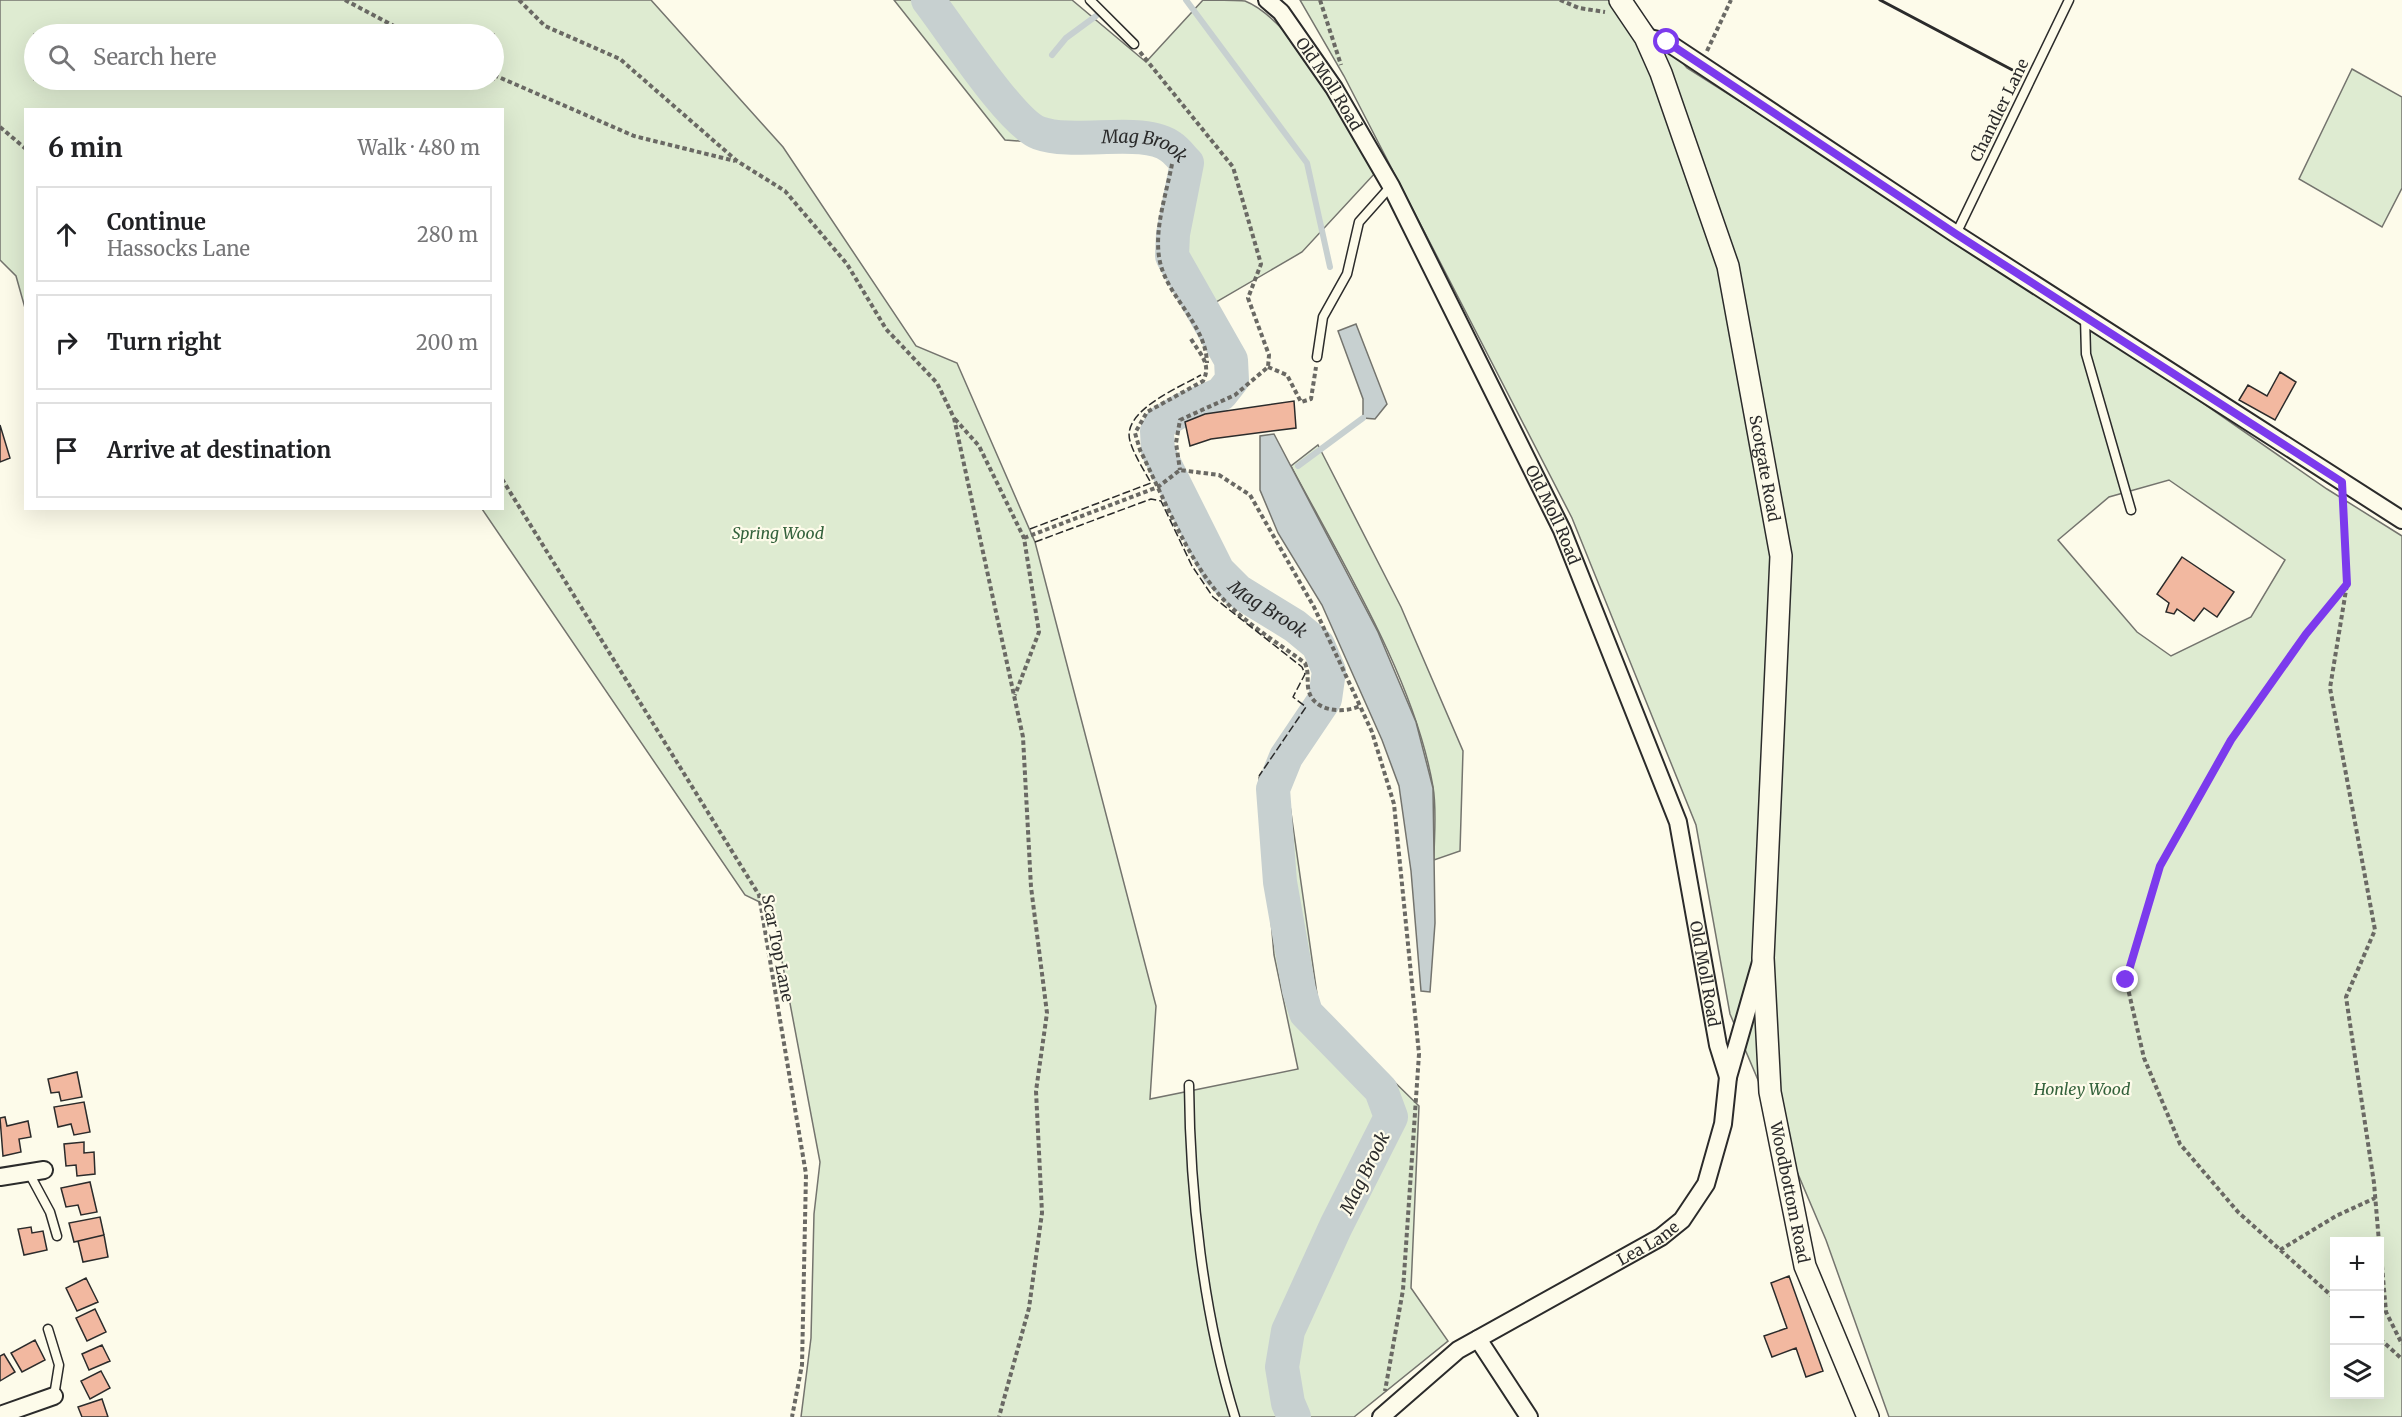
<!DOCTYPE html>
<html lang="en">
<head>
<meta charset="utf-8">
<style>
	:root { --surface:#fff; --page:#f2f2f2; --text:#202124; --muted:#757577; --line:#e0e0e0 }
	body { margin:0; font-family:Merriweather,serif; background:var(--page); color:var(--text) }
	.controls { position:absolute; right:18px; bottom:18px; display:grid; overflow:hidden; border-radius:0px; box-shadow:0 6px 24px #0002 }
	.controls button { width:54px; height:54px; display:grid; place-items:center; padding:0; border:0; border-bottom:2px solid var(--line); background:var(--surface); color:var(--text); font:30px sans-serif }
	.stop { position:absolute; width:18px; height:18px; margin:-14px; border:4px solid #7c3aed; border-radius:50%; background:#fff }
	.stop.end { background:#7c3aed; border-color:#fff; box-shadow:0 2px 6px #0008 }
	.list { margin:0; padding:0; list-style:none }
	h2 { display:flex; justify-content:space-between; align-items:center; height:78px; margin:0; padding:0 24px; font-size:26px }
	h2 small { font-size:20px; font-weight:400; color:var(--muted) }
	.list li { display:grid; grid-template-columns:39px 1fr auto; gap:18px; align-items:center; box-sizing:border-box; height:96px; margin:0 12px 12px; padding:0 12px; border:2px solid var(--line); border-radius:0px }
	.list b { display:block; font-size:22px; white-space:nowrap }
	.list p { margin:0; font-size:20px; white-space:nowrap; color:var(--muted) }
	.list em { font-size:20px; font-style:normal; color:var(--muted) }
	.icon { flex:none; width:33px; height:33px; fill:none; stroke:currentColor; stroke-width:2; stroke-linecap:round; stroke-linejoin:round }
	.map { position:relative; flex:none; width:2402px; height:1417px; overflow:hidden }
	.search { position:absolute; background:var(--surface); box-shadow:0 6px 24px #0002; left:24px; top:24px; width:480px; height:66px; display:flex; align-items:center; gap:15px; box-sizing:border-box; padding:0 21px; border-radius:33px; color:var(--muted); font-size:22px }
	.panel { position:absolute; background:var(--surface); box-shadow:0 6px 24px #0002; left:24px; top:108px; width:480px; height:402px; border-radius:0px }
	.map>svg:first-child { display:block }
</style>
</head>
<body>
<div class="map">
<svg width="2402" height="1417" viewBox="0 0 2402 1417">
	<rect width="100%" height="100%" fill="#fdfbea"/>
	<path fill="#deebd1" stroke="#74746e" stroke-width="1.5" fill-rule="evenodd" d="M0,0H651L783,147L916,346L957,363L1035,542L1156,1006L1150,1099L1298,1069L1274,955L1259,777L1285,771L1319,1008L1419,1106L1411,1288L1448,1341L1354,1417H801L811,1338L814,1214L820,1162L772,908L745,895L482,509L502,508V110H26L25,308L16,276L0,260ZM34,34H494V80H34Z
		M894,0H1072L1146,62L1203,0C1215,0 1234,0 1245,1C1295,21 1349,125 1377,171L1302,252L1194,315L1166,261L1165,236L1177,163L1169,153L1005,140Z
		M1300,0H1632L1639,12L1687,68L2054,300L2327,489L2402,536V1417H1889L1826,1240L1730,1014L1696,825L1572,518L1344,76ZM2169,480L2285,560L2251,617L2171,656L2137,632L2058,540L2109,497ZM2334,1242H2380V1394H2334Z
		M2352,69L2402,97V188L2382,227L2299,179Z
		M1318,445L1401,607L1463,751L1460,851L1434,860C1434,836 1437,810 1433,787C1415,680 1342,562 1291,466Z"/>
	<path fill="#c7d0d0" stroke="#74746e" stroke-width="1.5" d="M1356,324L1387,404L1375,419L1363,418V399L1338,331Z
		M1274,434L1378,632L1416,722L1433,788L1435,923L1430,992L1421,991L1411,871L1399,786L1382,740L1322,605L1278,533L1260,490V436Z"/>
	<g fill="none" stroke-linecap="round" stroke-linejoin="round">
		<path stroke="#c7d0d0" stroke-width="6" d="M1186,0L1307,163L1330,267
			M1052,55L1066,38L1096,16
			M1298,466L1363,418"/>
		<path stroke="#c7d0d0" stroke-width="34" id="s1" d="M928,0C950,28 1011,123 1039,133C1075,146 1144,126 1171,147C1177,151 1182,158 1187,163L1173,234L1172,256L1231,360L1232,380L1221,394L1182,410L1162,422L1157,431L1158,451L1218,571L1238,591L1295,626L1318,645L1329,671L1325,699L1286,757L1273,789L1280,882L1299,990L1306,1013L1381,1090L1391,1117L1336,1226L1288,1331L1282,1367L1288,1403L1294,1417"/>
	</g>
	<path fill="#f2b8a0" stroke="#2b2b2b" stroke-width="1.5" d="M2280,372L2296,382L2275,420L2239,400L2248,385L2267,396Z
		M1294,401L1296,428L1211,439L1190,446L1185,422L1205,414Z
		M0,425L10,458L0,462Z
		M2182,557L2234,592L2217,617L2204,608L2194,621L2177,609L2174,614L2166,612L2169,603L2157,594Z
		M77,1072L82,1097L61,1101L59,1092L51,1093L48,1079Z
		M84,1102L90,1132L74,1135L71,1124L58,1127L54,1107Z
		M5,1117L7,1126L28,1121L31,1137L19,1139L21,1152L3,1156L0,1118Z
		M84,1142V1153L94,1152L95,1174L77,1176L76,1165L66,1166L64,1144Z
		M90,1182L97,1212L81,1215L78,1205L66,1207L61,1188Z
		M100,1217L104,1235L74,1242L69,1223Z
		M31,1227L32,1233L43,1231L47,1250L24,1255L18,1229Z
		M104,1235L108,1257L83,1262L78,1241Z
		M1789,1276L1823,1371L1806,1377L1796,1348L1772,1357L1764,1336L1787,1328L1771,1283Z
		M86,1278L98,1302L77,1311L66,1288Z
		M95,1309L106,1332L87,1341L76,1318Z
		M35,1340L45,1360L22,1372L11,1353Z
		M102,1345L110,1361L89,1370L82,1354Z
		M4,1354L15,1372L0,1381V1356Z
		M101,1371L110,1388L90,1399L81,1381Z
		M102,1399L108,1417H82L78,1407Z"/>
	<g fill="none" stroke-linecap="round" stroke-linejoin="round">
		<defs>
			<path id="service" d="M1090,0L1134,44
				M1956,234L2069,0
				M2085,318L2086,354L2131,510
				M1317,357L1323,317L1347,274L1359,222L1391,186
				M1189,1085C1190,1194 1203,1313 1235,1417
				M29,1173L50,1212L57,1236
				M48,1329L59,1365L54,1396"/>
			<g id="minor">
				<path id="s2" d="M1267,0L1281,12L1334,88L1391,186L1562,530L1678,822L1718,1045L1728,1077"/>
				<path d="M1645,37L1667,42L1956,234L2402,520"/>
				<path d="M0,1177L44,1170"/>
				<path d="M1478,1339L1529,1417"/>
				<path d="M0,1415L54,1396"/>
				<path id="s3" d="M1381,1417L1458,1350L1661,1237L1682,1220L1706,1184L1723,1124L1728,1077L1761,962"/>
			</g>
			<g id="tertiary">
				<path id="s4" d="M1620,0L1645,37L1661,73L1728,266L1781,556L1763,958L1770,1092L1805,1266L1868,1417"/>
			</g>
		</defs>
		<use href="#service" stroke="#2b2b2b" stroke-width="11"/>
		<use href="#minor" stroke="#2b2b2b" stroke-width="20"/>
		<use href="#tertiary" stroke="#2b2b2b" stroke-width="24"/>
		<path stroke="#6a6964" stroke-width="4" stroke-dasharray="4.5 3" stroke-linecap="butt" d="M345,0L409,34
			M519,0L545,26L620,59L737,161L785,191L847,264L886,329L937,383L954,418L1023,737L1031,887L1047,1013L1036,1091L1042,1213L1029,1308L999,1417
			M1320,0L1341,65
			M1560,0L1579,8L1605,12
			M1707,51L1731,0
			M1140,52L1233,167L1261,264L1248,298L1269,355L1268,367L1235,395L1180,420L1176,443L1180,470
			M494,75L634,136L735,161
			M0,127L26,149
			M1172,164C1166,196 1152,234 1161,266C1171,300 1206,326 1207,363
			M1191,339C1200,354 1212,364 1203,381L1147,412L1135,433L1140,450C1164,498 1187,559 1222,598C1245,623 1278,643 1305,663C1309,673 1307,678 1308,687C1311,712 1343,714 1360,706
			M1268,367L1287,375L1301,402L1311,399L1316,367
			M955,419L979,446L1024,538L1039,632L1015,695
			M502,479L759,895L806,1174L802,1365L792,1417
			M2343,503L2347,584L2330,688L2375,930L2346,997L2374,1183L2379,1242
			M1024,538L1158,487L1180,470L1219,475L1250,495L1314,607L1360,706L1372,732L1394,804L1419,1054L1403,1290L1385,1391
			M2380,1243L2386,1312L2402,1344
			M2280,1250L2336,1216L2375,1198
			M2334,1298L2238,1212L2180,1144L2144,1058L2126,980L2160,866L2231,740L2306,634L2347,584
			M2380,1339L2402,1359"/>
		<use href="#service" stroke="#fdfbea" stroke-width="8"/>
		<use href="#minor" stroke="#fdfbea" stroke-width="16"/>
		<use href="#tertiary" stroke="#fdfbea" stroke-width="21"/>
		<path stroke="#2b2b2b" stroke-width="1.5" stroke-dasharray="8 3" stroke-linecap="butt" d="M1030,529L1151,483C1144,470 1134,455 1130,441C1121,411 1180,387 1201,375
			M1035,542L1151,499L1161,501L1192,566L1213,597L1302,667L1305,674L1293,697L1306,707L1259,776"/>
		<path stroke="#2b2b2b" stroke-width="3" d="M1880,0L2020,74"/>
	</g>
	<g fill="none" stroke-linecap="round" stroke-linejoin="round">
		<path stroke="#7c3aed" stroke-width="8" d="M1667,42L1956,234L2342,482L2347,584L2306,634L2231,740L2160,866L2126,980"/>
	</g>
	<g text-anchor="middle" stroke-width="4.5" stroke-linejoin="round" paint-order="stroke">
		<g font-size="16" fill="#2b2b2b" stroke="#fdfbea">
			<text dy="6" stroke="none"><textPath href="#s2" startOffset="105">Old Moll Road</textPath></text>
			<text transform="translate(1999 110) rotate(-64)" y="6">Chandler Lane</text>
			<text dy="6" stroke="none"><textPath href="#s4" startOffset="494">Scotgate Road</textPath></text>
			<text dy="6" stroke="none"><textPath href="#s2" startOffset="591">Old Moll Road</textPath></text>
			<text transform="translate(778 948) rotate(79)" y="6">Scar Top Lane</text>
			<text dy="6" stroke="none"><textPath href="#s2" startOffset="1077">Old Moll Road</textPath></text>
			<text dy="6" stroke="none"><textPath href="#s4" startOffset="1222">Woodbottom Road</textPath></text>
			<text dy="6" stroke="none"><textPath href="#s3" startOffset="320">Lea Lane</textPath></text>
		</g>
		<g font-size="16" font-style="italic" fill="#34623c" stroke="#fdfbea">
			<text x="778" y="539">Spring Wood</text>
			<text x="2082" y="1095">Honley Wood</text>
		</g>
		<g font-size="18" font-style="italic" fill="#2b2b2b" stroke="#fdfbea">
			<text dy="6" stroke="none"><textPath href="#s1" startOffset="282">Mag Brook</textPath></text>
			<text dy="6" stroke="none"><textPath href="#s1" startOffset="876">Mag Brook</textPath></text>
			<text transform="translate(1365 1173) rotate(-64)" y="6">Mag Brook</text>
		</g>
	</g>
</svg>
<div class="controls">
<button>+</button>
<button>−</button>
<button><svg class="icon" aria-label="layers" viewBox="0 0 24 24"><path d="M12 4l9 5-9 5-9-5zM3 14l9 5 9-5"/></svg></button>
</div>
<div class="stop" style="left:1667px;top:42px"></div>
<div class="stop end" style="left:2126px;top:980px"></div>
<div class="search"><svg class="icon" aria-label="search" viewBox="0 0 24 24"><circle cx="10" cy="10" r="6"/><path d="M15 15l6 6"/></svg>Search here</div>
<section class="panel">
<h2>6 min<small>Walk · 480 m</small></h2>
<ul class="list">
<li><svg class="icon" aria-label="ahead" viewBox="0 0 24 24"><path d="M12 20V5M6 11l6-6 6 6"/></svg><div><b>Continue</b><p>Hassocks Lane</p></div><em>280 m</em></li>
<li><svg class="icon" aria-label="right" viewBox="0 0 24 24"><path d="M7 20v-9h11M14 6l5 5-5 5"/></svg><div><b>Turn right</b></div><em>200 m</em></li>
<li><svg class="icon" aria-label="arrive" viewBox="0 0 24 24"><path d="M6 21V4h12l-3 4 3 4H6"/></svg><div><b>Arrive at destination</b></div></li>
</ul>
</section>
</div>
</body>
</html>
